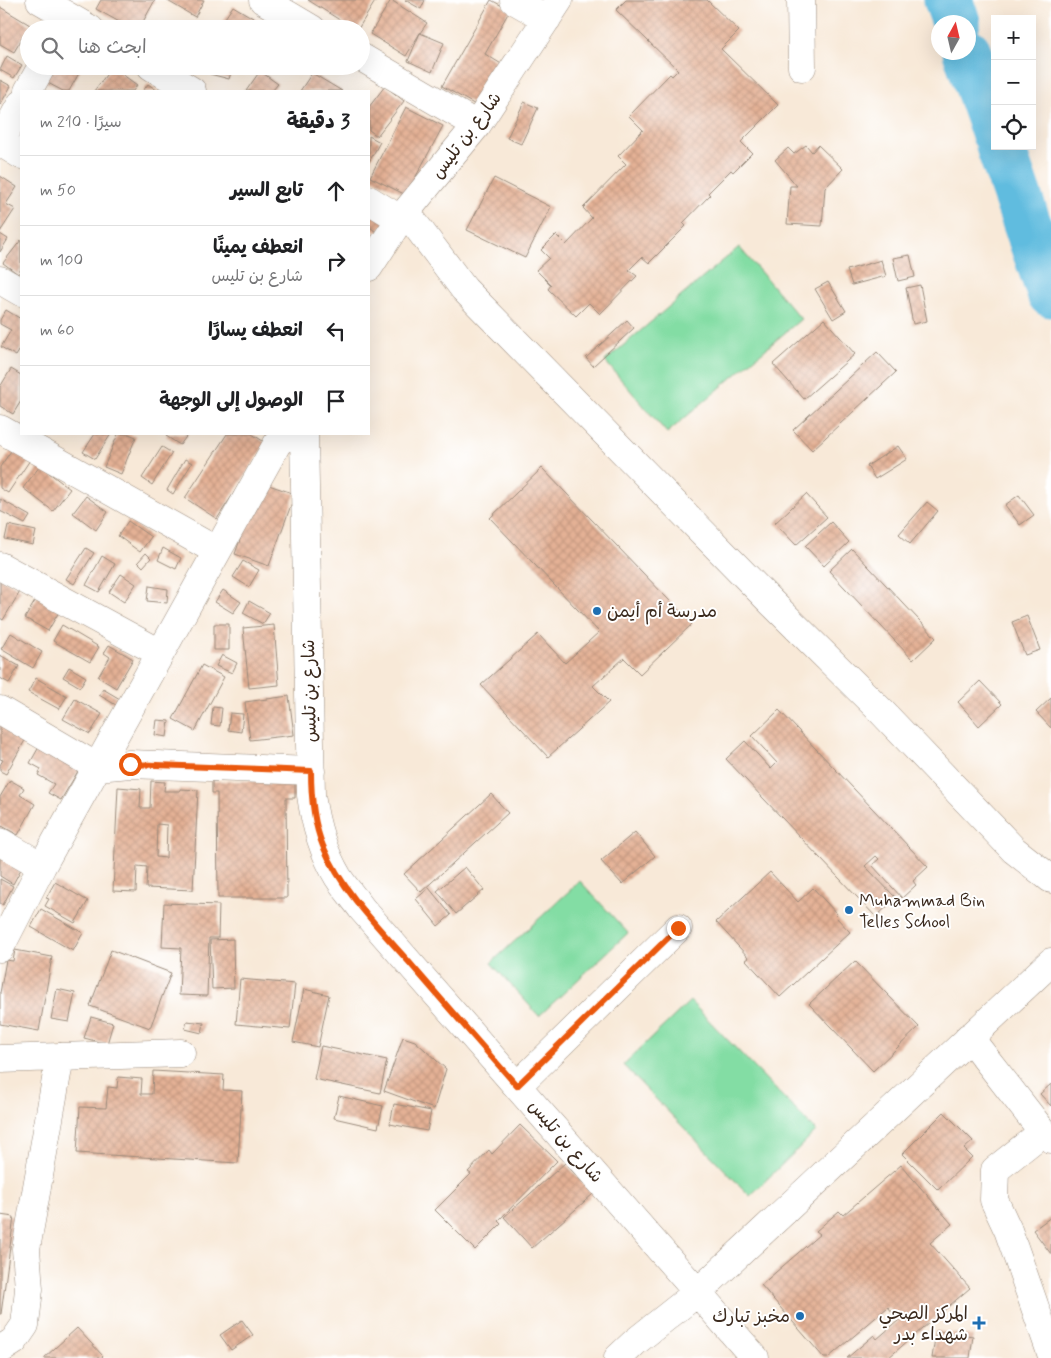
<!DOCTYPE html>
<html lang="ar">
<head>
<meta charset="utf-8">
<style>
	:root { --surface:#fff; --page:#f6f6f6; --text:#202124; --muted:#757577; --line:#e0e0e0 }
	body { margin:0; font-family:Mynerve,"Playpen Sans Arabic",sans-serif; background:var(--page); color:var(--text); direction:rtl }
	.controls { position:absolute; right:15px; top:15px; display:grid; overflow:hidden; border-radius:0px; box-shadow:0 5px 20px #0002 }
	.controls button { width:45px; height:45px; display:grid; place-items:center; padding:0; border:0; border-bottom:1px solid var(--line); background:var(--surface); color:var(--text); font:25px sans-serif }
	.compass { position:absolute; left:931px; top:15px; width:45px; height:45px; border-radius:50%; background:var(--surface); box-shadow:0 5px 20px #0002; rotate:8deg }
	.stop { position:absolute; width:15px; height:15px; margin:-11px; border:4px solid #ea580c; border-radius:50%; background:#fff }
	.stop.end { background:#ea580c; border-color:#fff; box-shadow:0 1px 5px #0008 }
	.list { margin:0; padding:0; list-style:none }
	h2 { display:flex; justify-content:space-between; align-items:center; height:65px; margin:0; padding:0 20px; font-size:21px }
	h2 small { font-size:16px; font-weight:400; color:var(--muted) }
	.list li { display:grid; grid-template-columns:32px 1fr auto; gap:15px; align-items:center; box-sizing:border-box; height:70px; padding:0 20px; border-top:1px solid var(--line) }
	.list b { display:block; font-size:19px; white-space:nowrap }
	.list p { margin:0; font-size:16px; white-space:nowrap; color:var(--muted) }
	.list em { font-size:16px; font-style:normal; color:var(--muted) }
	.icon { flex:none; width:28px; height:28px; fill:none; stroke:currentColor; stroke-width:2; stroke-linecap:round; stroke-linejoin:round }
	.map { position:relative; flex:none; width:1051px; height:1358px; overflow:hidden; direction:ltr }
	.search { position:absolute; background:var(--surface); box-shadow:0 5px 20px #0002; left:20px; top:20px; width:350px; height:55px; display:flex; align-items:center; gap:12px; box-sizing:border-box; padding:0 18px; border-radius:28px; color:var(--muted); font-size:19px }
	.panel { position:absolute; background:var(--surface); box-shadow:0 5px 20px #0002; left:20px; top:90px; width:350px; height:345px; border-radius:0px; direction:rtl }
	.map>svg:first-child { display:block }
</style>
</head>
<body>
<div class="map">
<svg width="1051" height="1358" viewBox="0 0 1051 1358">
	<defs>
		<pattern id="building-cross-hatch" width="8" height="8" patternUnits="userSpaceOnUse" patternTransform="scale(1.25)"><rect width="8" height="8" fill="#e4b195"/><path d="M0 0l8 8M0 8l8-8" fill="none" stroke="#c49880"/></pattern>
	</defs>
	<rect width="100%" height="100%" fill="#fff"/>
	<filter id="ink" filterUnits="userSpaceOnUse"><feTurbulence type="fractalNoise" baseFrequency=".02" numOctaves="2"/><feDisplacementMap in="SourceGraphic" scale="10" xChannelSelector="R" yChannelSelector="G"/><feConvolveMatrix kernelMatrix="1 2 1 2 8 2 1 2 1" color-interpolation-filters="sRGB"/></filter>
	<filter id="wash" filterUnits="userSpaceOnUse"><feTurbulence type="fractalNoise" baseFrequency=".0096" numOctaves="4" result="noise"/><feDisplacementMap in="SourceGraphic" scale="20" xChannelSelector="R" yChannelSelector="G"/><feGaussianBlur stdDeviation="1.12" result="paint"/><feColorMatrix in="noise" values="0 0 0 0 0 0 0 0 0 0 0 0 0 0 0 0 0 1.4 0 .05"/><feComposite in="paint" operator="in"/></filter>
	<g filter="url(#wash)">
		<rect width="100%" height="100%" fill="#f8e9d8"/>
		<path fill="#83dda4" stroke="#5f8461" d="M739,247L801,319L667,433L605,361Z
			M580,881L628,933L539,1016L491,963Z
			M690,1001L816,1131L750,1196L623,1065Z"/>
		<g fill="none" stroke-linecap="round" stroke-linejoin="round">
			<path stroke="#61bcdf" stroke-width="49" d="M948,0L956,22
				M967,52L995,132
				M1000,146L1051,293"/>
		</g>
		<g id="blocks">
			<path fill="url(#building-cross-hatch)" fill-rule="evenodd" d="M101,0H155L139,29H132L96,9Z
				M166,0H204L195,17Z
				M308,0H376L358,29H354Z
				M391,0L427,23L420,33L444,43L432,72L408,61L420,33L406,56L370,34Z
				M405,0H425L421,9Z
				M491,0L510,10L485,54L503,65L479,107L442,86Z
				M626,0H707L739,31L721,49L778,105L741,142L752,153L733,172L731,170L708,193L710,195L683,223L686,226L649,263L642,257L629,270L637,276L600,314L589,303L576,316L548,289L551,285L536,270L549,258L541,250L556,235L566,245L592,218L583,208L626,164L618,156L643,130L629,116L670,74L672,76L678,70L616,10Z
				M233,6L258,21L253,29H225L220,26Z
				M0,7L30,25L14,52L0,44Z
				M7,56L22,65L14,78L0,70Z
				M53,66H83L69,91H63L44,81Z
				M212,66H233L229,79L210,74Z
				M112,67L137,85L133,91H94Z
				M260,71L278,84L272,91H246Z
				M312,73L342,91H300Z
				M0,80L11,86L0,105Z
				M148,84L158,91H143Z
				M385,86L404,101L377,136L369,130V107Z
				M524,102L538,108L521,144L507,138Z
				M406,107L443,126L406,195L370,177Z
				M369,136L380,142L369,162Z
				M806,145L812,152L818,145L843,169L825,188L822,226L787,224L790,186H797L775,160L788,148L794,154Z
				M0,176L17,187L6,204L15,209L0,232Z
				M494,178L551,207L525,258L467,230Z
				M369,207L386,221L377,233L369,226Z
				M0,234L8,239L0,252Z
				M21,240V269L18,274L3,263Z
				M910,255L915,277L898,281L893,258Z
				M881,260L886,276L852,285L847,270Z
				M828,282L846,311L833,319L815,289Z
				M920,285L927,321L913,324L906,288Z
				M6,310L21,319V348L16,356L1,347L11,330L0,324V320Z
				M824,319L855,354L804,399L773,364Z
				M627,320L634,328L593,366L586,358Z
				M877,352L896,372L812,450L793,430Z
				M11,369L21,375V401L13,414L0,406V387Z
				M95,434H111L95,459L83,452Z
				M118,434H129L136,437L121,474L104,467Z
				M168,434H188L180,445L166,436Z
				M227,434H252L266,443L217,519L185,498Z
				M898,446L907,459L875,479L867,466Z
				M162,447L172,453L152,485L142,478Z
				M13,448L30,460L8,493L0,488V467Z
				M185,459L192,463L173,494L167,490Z
				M40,466L70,489L53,511L23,488Z
				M542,468L692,624L640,674L624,658L593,686L609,702L548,757L481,685L538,634L565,663L599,632L490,518Z
				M260,482L295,494L269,566L235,554Z
				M806,494L827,517L796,545L775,523Z
				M1019,495L1034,515L1020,525L1005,505Z
				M86,496L108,512L96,530L73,513Z
				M0,499L30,516L25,524L0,511Z
				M927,502L938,511L910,544L899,534Z
				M128,521L151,537L140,552L118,536Z
				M831,522L849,542L824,566L805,546Z
				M8,525L36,531L33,545L5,539Z
				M86,548L94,553L74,584L66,579Z
				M163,548L181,558L176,569L158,560Z
				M852,549L936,638L913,660L829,571Z
				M146,553L151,558L143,567L138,562Z
				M102,556L115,564L99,592L86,585Z
				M243,561L259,570L249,587L233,577Z
				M121,574L136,584L124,602L109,592Z
				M0,578L21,590L3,620L0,618Z
				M149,586L168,589L167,603L147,601Z
				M223,590L241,602L233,613L215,602Z
				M38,596L60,610L48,631L25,618Z
				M249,601L270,613L263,624L243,613Z
				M1027,616L1040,650L1025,655L1012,622Z
				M214,624H229V650H214Z
				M62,625L99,647L90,662L53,641Z
				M274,625L279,685L249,688L243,628Z
				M11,633L42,652L33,668L1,649Z
				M109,645L133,659L116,688L98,677L110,657L104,653Z
				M0,655L19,666L9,683L0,678Z
				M222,655L237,663L232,673L216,666Z
				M202,665L224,677L195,731L173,719Z
				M69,667L86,677L80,687L63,677Z
				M36,678L67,696L59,709L28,692Z
				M980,681L1002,704L979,726L958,702Z
				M103,689L120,699L116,705L99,695Z
				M289,696L294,735L250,740L245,702Z
				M1051,698V728L1036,712Z
				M75,699L102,714L90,734L63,719Z
				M213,707L222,708L220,726L211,725Z
				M779,710L928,867L913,881L916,885L902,898L872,865L879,859L876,856L865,866L896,898L876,917L726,759L745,741L771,769L777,763L752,736Z
				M230,713L243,714L241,732L228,730Z
				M0,718L32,728L6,774L0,771V765L3,760L0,759Z
				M157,720L169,721L167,737L155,735Z
				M44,738L84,761L61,800L48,793L54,784L38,775L41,769L30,763Z
				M10,780L24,788L20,795L35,804L18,835L2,826L0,830V797Z
				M151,781L165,782L164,791H180V789L198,790L193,890L146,888L147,867L137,866L136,892L113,891L118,787L141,789L140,808H150ZM157,824L167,825L166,858L156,857Z
				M212,781H295V798H286L287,898H218L217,793H212Z
				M491,794L508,813L421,892L404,874Z
				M635,832L655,856L622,884L601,861Z
				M0,848L21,869L13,884L0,876Z
				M465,867L484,890L456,914L437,891Z
				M770,872L798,902L813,888L837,914L835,916L850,932L780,997L746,960L749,958L716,922Z
				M0,879L13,886L3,905L0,903Z
				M55,882L88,901L75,923L45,906L49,899L46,898Z
				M429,888L451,915L438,926L416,899Z
				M164,903L219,905L218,938H209L207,996L179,995L181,948L162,947Z
				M41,909L83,933L73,951L31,927Z
				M233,939L234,988L212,989L210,940Z
				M15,950L52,957L39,1031L0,1024V993L6,960L13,961Z
				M111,950L171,973L150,1028L90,1006Z
				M855,961L919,1027L873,1071L809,1004Z
				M240,979L295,984L290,1029L236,1024Z
				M57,989L75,993L69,1022L51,1019Z
				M304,989L329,995L318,1047L293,1042Z
				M91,1017L113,1023L107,1044L84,1038Z
				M187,1021L204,1023L202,1033L185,1029Z
				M403,1037L415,1041L446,1069L434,1109L384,1091Z
				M321,1046L387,1060L380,1093L314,1079Z
				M153,1071L224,1075L223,1090L242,1091L238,1163L77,1153L80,1107L106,1108L108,1087L117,1088L118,1077L142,1079L141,1094H152Z
				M1051,1084V1106L1040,1094Z
				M339,1096L383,1106L378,1128L334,1118Z
				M394,1104L431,1111L427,1131L390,1124Z
				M944,1112L973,1141L964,1149L972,1157L938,1190L902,1154Z
				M520,1125L557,1161L498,1221L501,1224L475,1250L435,1210L471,1174L468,1172L489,1150L492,1154Z
				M565,1163L593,1194L532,1248L504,1217Z
				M901,1165L952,1224L930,1243L970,1288L888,1358H847L874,1335L877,1339L899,1320L888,1307L828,1358H824L761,1285L820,1234L816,1231L839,1211L843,1215Z
				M0,1215L14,1217L1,1314H0Z
				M1051,1217V1254L1033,1230Z
				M242,1320L253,1335L231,1350L220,1335Z
				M77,1328L103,1356L101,1358H44Z
				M936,1331L973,1336L970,1358H932Z"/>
		</g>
	</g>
	<g filter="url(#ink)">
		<use href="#blocks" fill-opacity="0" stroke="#9a8a7b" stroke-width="1"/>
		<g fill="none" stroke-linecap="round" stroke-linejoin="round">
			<defs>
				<path id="minor" d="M40,0L90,29
					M263,0L312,29
					M514,0L547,19
					M801,0L802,67
					M361,57L477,125
					M151,66L192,91
					M28,91L42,66
					M0,142L21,104
					M0,142L21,155
					M369,200L400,219
					M406,212L464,289L768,599L881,711L1014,850L1051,879
					M369,267L400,219L477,125L559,0
					M0,280L21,292
					M0,429L217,551
					M304,434L311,795C315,824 323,852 338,877C345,888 354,898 362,909L755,1358
					M0,566L160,653
					M0,710L97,767L130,764L311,771
					M0,842L42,866
					M0,948L42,866L277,444C284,435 293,436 304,435
					M969,1037L1043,1132L1051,1139
					M0,1059L181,1053
					M517,1086L678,928
					M1043,1132L995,1170L994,1200L1008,1230L1051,1353
					M0,1350L14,1341L25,1325L29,1289L26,1249L60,1057
					M618,1358L635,1342L698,1292L1051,962"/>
			</defs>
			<use href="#minor" stroke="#9a8a7b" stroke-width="29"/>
			<use href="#minor" stroke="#fff" stroke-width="28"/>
		</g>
	</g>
	<g fill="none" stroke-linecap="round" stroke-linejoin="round" filter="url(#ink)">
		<path stroke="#ea580c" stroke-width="6" d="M130,764L311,771C311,797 313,822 323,846C342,891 377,926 409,962C445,1004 481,1045 517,1086L678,928"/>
	</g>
	<g fill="#1f6fb2" stroke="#fff" stroke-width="2">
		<circle cx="597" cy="611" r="5"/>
		<circle cx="849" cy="910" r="5"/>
		<circle cx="800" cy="1316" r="5"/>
		<path d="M976.5 1315.5h5v5h5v5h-5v5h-5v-5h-5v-5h5z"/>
	</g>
	<g text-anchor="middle" stroke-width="4" stroke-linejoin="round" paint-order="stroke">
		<g font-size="18" fill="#3b2a1e" stroke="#fff">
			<text transform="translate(466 135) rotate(-53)" y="6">شارع بن تليس</text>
			<text transform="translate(309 691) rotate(-91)" y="6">شارع بن تليس</text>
			<text transform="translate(566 1141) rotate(49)" y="6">شارع بن تليس</text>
		</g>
		<g font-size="18" fill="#3b2a1e" stroke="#fff" text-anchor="start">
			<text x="607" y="617">مدرسة أم أيمن</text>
			<text x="859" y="906">Muhammad Bin<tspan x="859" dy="21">Telles School</tspan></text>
			<text x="968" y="1319" text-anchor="end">المركز الصحي<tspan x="968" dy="21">شهداء بدر</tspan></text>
			<text x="790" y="1322" text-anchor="end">مخبز تبارك</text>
		</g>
	</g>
</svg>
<div class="controls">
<button>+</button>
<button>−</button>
<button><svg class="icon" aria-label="locate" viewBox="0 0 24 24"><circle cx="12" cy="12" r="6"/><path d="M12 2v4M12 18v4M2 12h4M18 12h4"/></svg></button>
</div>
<svg class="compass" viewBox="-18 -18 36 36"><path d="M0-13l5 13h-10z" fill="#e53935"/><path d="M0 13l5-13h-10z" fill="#757577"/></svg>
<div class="stop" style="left:130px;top:764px"></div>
<div class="stop end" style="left:678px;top:928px"></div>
<div class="search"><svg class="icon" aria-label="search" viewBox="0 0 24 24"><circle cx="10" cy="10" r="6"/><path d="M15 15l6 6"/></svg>ابحث هنا</div>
<section class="panel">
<h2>3 دقيقة<small>سيرًا · 210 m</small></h2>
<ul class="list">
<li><svg class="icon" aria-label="ahead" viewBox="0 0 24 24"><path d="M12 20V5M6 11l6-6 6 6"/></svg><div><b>تابع السير</b></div><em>50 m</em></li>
<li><svg class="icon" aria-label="right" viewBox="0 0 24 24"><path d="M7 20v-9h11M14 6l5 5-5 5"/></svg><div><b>انعطف يمينًا</b><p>شارع بن تليس</p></div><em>100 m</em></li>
<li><svg class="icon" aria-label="left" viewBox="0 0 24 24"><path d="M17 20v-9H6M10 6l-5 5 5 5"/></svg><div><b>انعطف يسارًا</b></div><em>60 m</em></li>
<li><svg class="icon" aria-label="arrive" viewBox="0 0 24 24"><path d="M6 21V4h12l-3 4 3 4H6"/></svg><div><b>الوصول إلى الوجهة</b></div></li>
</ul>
</section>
</div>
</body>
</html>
